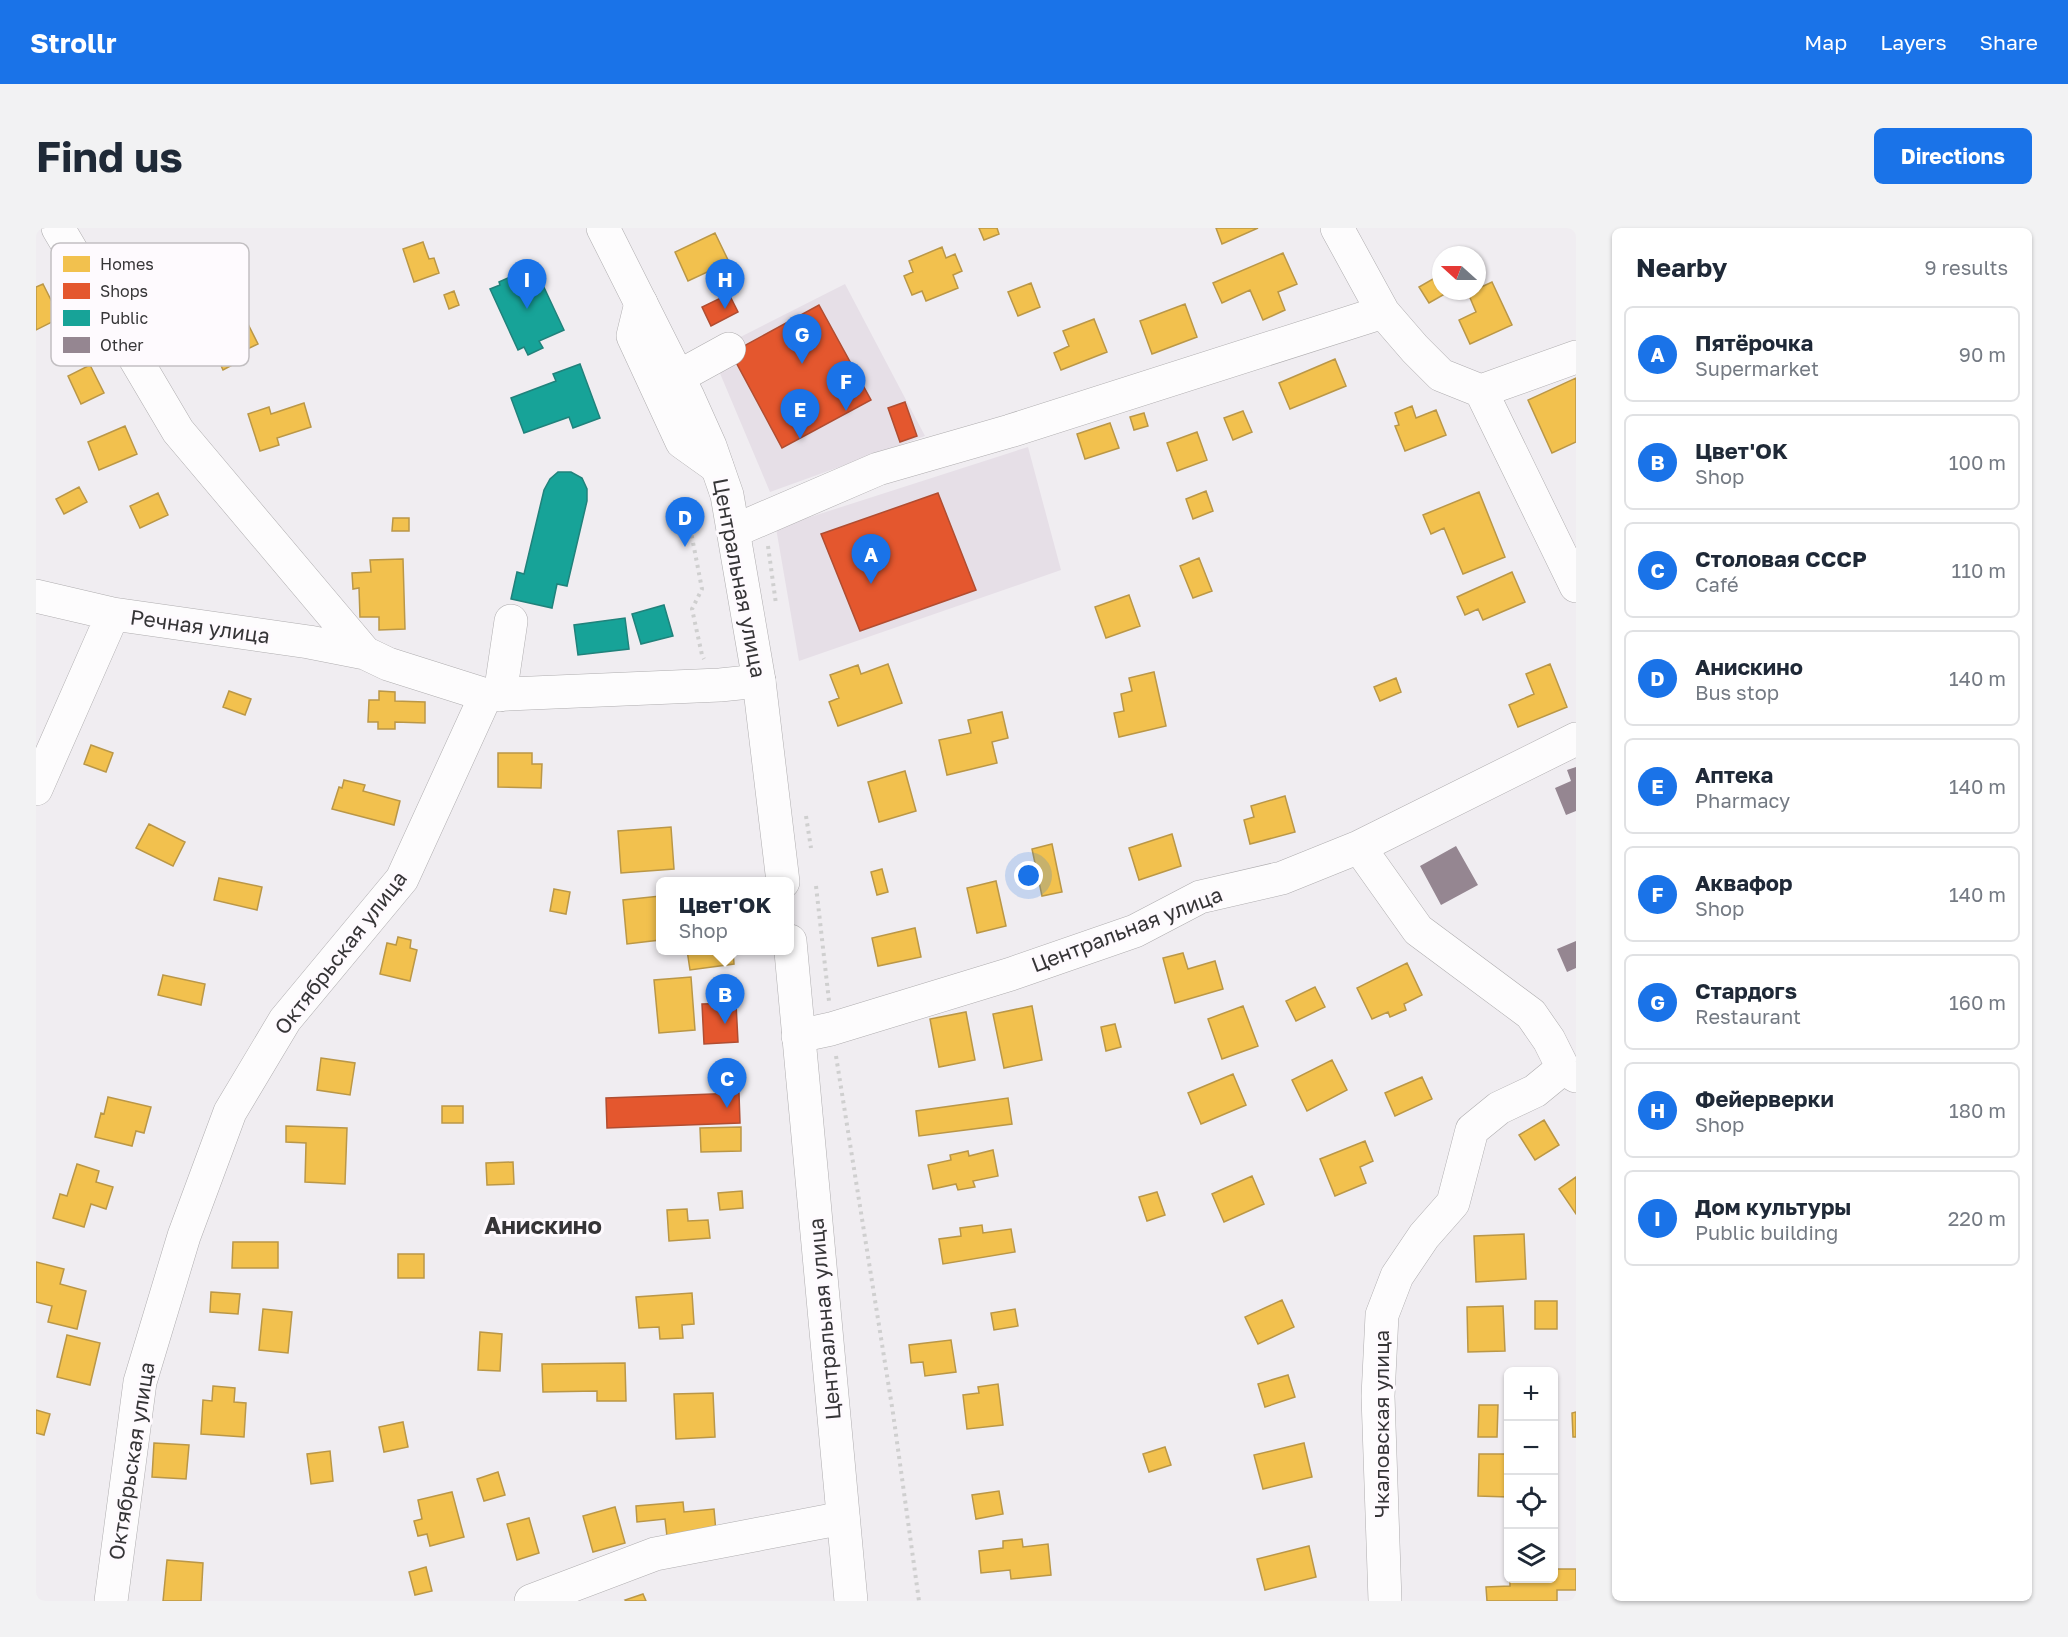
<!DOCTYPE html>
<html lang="en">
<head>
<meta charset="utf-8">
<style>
	:root { --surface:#fff; --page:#f2f2f3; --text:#1f2937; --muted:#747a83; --line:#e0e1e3; --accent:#1a73e8 }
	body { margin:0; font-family:"Golos Text",sans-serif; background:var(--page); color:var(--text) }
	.controls { position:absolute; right:18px; bottom:18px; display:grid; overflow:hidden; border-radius:9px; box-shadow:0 2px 4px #0004 }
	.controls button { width:54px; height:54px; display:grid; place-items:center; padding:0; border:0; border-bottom:2px solid var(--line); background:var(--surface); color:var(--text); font:30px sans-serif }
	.compass { position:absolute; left:1396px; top:18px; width:54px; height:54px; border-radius:50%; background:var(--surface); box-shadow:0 2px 4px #0004; rotate:291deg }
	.you { position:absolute; left:993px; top:648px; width:21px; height:21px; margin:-15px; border:4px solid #fff; border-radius:50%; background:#1a73e8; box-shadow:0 0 0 9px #1a73e833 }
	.badge { display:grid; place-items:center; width:39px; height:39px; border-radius:50%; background:var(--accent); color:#fff; font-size:20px; font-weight:700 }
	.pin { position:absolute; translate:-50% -50px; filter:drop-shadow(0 2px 3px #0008) }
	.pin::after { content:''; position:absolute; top:32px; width:21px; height:18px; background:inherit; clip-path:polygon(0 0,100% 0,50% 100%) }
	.popup { position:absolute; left:620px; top:649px; width:138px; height:78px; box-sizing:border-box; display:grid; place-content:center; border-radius:9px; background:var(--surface); filter:drop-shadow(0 2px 4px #0005); font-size:20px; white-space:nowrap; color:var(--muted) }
	.popup b { font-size:22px; color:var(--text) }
	.popup::after { content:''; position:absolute; left:50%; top:100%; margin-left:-12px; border:12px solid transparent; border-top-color:var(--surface) }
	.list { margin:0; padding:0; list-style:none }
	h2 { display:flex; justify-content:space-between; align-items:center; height:78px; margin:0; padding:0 24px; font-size:26px }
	h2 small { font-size:20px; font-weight:400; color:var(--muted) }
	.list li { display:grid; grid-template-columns:39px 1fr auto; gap:18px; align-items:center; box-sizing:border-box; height:96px; margin:0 12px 12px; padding:0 12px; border:2px solid var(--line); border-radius:9px }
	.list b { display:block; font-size:22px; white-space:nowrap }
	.list p { margin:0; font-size:20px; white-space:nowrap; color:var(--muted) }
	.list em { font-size:20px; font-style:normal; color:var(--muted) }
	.icon { flex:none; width:33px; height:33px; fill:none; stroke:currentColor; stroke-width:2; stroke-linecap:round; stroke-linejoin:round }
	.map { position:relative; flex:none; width:1540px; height:1373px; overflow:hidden; border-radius:9px }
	header { display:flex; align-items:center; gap:36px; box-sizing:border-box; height:84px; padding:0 30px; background:var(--accent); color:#fff }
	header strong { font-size:28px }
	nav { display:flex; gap:33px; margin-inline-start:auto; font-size:21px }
	.intro { display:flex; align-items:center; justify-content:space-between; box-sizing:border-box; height:144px; padding:0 36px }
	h1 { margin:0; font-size:42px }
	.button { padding:15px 27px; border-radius:9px; background:var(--accent); color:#fff; font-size:21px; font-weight:700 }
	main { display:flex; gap:36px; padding:0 36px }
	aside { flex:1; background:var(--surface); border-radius:9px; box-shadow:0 2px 4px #0004 }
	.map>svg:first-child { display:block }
</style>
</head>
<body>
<header>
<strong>Strollr</strong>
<nav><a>Map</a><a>Layers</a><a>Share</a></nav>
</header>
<div class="intro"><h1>Find us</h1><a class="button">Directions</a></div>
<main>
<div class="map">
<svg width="1540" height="1373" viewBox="0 0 1540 1373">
	<rect width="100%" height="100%" fill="#f0edf1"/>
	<path fill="#e6dfe7" d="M809,56L889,208L734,264L675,124Z
		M992,219L1025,342L763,433L740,300Z"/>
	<path fill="#f2c14e" stroke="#ba9747" stroke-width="1.5" d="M943,0H961L963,6L948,12Z
		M1180,0H1222L1186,16Z
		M679,5L693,34L652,53L639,24Z
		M387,14L393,31L398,30L403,45L378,54L367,21Z
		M906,19L910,30L919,26L926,43L917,47L922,60L890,73L886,63L876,67L868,48L877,44L873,33Z
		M1247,25L1261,56L1242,64L1249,82L1227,92L1214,62L1186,75L1177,55Z
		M169,30L181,54L153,69L141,45Z
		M90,33L107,58L86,73L69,47Z
		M1405,35V63H1414L1393,75L1383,59L1404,47L1399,39Z
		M1456,54L1476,97L1434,116L1423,92L1440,84L1432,65L1441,63V61Z
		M995,55L1004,79L982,88L972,64Z
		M7,56L24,90L0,102V59Z
		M418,63L423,77L413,81L408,67Z
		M1149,76L1161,109L1116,126L1104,93Z
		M1058,91L1071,124L1025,142L1018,125L1033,118L1027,103Z
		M212,96L222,116L203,125L206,132L187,142L181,129L172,133L165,119Z
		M1299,131L1310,158L1254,181L1243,155Z
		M54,137L68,165L45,176L32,148Z
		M1540,150V214L1516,225L1492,172Z
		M268,175L275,199L241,210L243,217L224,223L212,186L233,179L235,186Z
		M1376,178L1380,190L1400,182L1410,207L1369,223L1359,198L1363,197L1359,185Z
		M1207,183L1216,204L1197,212L1188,190Z
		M1108,185L1112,198L1098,202L1094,189Z
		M1074,195L1083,220L1049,231L1041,206Z
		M89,198L101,226L63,242L52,214Z
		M1161,204L1171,232L1141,243L1131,215Z
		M43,259L51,274L28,286L20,271Z
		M1170,263L1177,283L1157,291L1150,271Z
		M1443,264L1469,329L1427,346L1408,300L1395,306L1387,287Z
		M122,265L132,287L104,300L94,278Z
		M357,290H373V303H356Z
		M1163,330L1176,363L1157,370L1144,338Z
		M367,331L369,401L343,402V389H324L323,360L317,361L316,345L335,344L334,332Z
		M1476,344L1489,374L1447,392L1442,381L1429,387L1421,369Z
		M1093,367L1104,398L1070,410L1059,379Z
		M852,436L866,475L802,498L793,474L803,470L794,447L822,437L825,446Z
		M1514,436L1531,479L1482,499L1473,477L1498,466L1490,446Z
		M1118,444L1130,498L1083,509L1078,485L1088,483L1085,466L1096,463L1093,450Z
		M1360,450L1365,464L1344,473L1338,459Z
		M193,463L215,471L209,487L187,479Z
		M343,463L359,464V473L389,474V495L359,494V501H342V494H332L333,472H343Z
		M966,484L972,510L956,514L961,535L911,547L903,512L935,505L932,492Z
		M55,517L77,525L70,544L48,536Z
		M462,525H496V536H506L505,560L462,559Z
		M869,543L880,583L843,594L832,554Z
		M308,552L329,557L327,563L364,573L358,597L296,581L303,559L306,560Z
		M1249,568L1259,604L1214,616L1208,592L1218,589L1215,578Z
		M113,596L149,614L137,638L100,620Z
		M635,599L638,641L585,645L582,603Z
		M1136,606L1145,638L1103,652L1093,620Z
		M1016,616L1026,664L1006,668L996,621Z
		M846,641L852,664L841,667L835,644Z
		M183,650L226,659L221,682L178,672Z
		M960,653L970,698L941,705L931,660Z
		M518,661L534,664L530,686L514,683Z
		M624,668V712L591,716L587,672Z
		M879,700L885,729L842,738L836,710Z
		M362,709L375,712L374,720L381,722L374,753L344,746L351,715L360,717Z
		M651,722H697L698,736L654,742Z
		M1147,725L1152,741L1179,733L1187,761L1139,775L1127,730Z
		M1371,735L1386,767L1368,776L1370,782L1354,789L1352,784L1336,791L1321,760Z
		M127,747L169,756L165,777L122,767Z
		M655,749L659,802L623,805L618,752Z
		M1279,759L1289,779L1260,793L1250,773Z
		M996,778L1006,832L968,840L957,786Z
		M1207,778L1222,818L1186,831L1172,791Z
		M930,784L939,832L903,839L894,791Z
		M1079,796L1085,819L1070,823L1065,799Z
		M285,830L319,835L314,867L281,862Z
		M1296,832L1311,862L1271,883L1256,852Z
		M1197,846L1210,877L1165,896L1152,865Z
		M1386,849L1396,871L1359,888L1349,865Z
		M72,869L115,879L108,905L100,903L96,918L59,909L65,885L68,886Z
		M972,870L976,896L883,908L880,883Z
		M406,878H427V895H406Z
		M1508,892L1523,917L1499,932L1483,907Z
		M250,898L311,900L309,956L269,954L270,915L250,914Z
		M705,899V923L665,924L664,900Z
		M1329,913L1337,933L1324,939L1330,955L1299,968L1284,931Z
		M957,922L962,948L937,953L939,959L922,962L920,956L897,961L892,937L915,932L914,927L932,923L933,928Z
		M477,934L478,956L451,957L450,935Z
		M41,936L63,943L60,954L77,959L70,981L55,976L48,999L17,990L24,966L31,968Z
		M1216,948L1228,976L1188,994L1176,966Z
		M1540,949V986L1523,961Z
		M706,963L707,980L684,982L682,965Z
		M1121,964L1129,987L1111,993L1103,969Z
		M651,981L652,993L672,992L674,1010L633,1013L631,982Z
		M946,997L947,1005L975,1001L979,1024L907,1036L903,1011L925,1008L924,1000Z
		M1488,1006L1490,1051L1440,1054L1438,1008Z
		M197,1014H242V1040H196Z
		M362,1026H388V1050H362Z
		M0,1034L28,1041L24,1056L50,1063L41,1101L12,1094L16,1078L0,1074Z
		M175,1064L204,1066L202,1086L174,1084Z
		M656,1065L658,1096L646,1097L647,1110L624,1111L623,1099L603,1100L600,1069Z
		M1246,1072L1258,1099L1222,1116L1209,1089Z
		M1499,1073H1521V1101H1499Z
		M1467,1078L1469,1123L1432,1124L1431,1079Z
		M227,1081L256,1084L252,1125L223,1122Z
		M979,1081L982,1098L958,1102L955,1085Z
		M444,1104L466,1106L464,1143L442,1142Z
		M31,1107L64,1115L54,1157L21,1149Z
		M915,1112L920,1144L889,1148L887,1134L875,1135L873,1117Z
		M589,1135L590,1173H561V1163L507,1164L506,1136Z
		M1252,1147L1259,1169L1229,1179L1222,1156Z
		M962,1156L967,1197L931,1201L927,1167L943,1165L942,1159Z
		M177,1158L199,1160L198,1174L210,1175L208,1209L165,1206L167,1172L176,1173Z
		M677,1165L679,1209L640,1211L638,1166Z
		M1443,1177H1462L1461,1209H1442Z
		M0,1182L14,1186L8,1207L0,1205Z
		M1540,1184V1209H1537L1536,1185Z
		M367,1194L372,1219L348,1224L343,1199Z
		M118,1215L153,1217L150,1251L116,1249Z
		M1268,1215L1276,1249L1227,1261L1218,1227Z
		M1129,1219L1135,1237L1113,1244L1107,1226Z
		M294,1223L297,1253L275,1256L271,1226Z
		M1443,1226H1472V1269L1442,1268Z
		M462,1244L469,1267L448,1273L441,1251Z
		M963,1263L967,1286L940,1291L936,1267Z
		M416,1264L428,1309L394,1318L391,1306L382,1308L378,1293L386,1291L382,1272Z
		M647,1274L648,1284L678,1281L680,1304L632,1317L629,1291L601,1294L600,1278Z
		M579,1279L589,1315L557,1324L547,1288Z
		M493,1290L503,1325L481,1332L471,1296Z
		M986,1311L987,1319L1012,1316L1015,1347L975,1351L974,1342L945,1345L943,1323L967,1320V1313Z
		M1273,1318L1280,1349L1229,1362L1221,1331Z
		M131,1332L167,1335L165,1373H127Z
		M390,1339L396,1363L379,1367L373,1344Z
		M1518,1341H1540V1362H1521V1373H1451L1450,1359L1474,1358V1350H1518Z
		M607,1366L610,1373H590L589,1372Z"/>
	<path fill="#e4572e" stroke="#b04d31" stroke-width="1.5" d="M693,66L702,84L675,98L666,79Z
		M783,77L835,172L746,220L695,125Z
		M869,174L881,208L864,214L852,180Z
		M902,265L940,362L824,403L785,306Z
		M700,775L702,814L668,816L666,776Z
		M703,865L704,895L571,900L570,870Z"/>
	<path fill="#17a398" stroke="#20827b" stroke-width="1.5" d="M498,38L528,102L503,113L507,120L492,127L488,119L482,122L454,61L464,57L463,54Z
		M544,136L564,190L537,200L533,189L488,205L475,170L520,153L517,146Z
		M522,244H535L546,250L551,261V273L531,358L521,356L516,380L475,371L481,344L488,346L508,262L514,251Z
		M628,377L637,408L605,416L596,386Z
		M589,390L593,421L542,427L538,397Z"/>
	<path fill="#958691" d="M1540,539V583L1530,587L1519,560L1535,553L1531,542Z
		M1420,618L1442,657L1405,677L1384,638Z
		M1540,713V740L1531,744L1521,721Z"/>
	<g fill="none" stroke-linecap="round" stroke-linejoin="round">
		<defs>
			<path id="minor" d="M22,0L142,203L329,425L352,436L450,467L684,457L723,453
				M1301,0L1347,84L1379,121L1405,147L1445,163L1540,358
				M605,75L597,108L646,214L681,239
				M642,149L693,121
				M1445,163L1540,129
				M698,303L842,241L974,203L1347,84
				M0,368L77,386L273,414L329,425
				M464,467L475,393
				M0,561L77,386
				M1323,619L1382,702L1495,786L1513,812L1527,840L1540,848
				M762,808L795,801L975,746L1099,703L1164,669L1246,650L1323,619L1540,511
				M75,1373L104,1154L148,1008L194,884L249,792L366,651L450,467
				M495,1373L619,1326L807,1290
				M1349,1373L1342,1168L1346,1087L1361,1048L1388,1008L1417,975L1436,902L1463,880L1499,863L1527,840"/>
			<path id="major" d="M567,0L652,169L674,218L691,267L723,453L747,654
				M754,713L815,1373"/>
		</defs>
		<use href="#minor" stroke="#afadaf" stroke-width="34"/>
		<use href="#major" stroke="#afadaf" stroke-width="34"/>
		<path stroke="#cfcfcf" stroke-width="4" stroke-dasharray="3 4.5" stroke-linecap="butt" d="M650,278L666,361L656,381L666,427L668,431
			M732,318L740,376
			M770,588L775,620
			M780,658L793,773
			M800,828L857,1185L883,1373"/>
		<use href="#minor" stroke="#fdfcfd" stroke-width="33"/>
		<use href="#major" stroke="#fdfcfd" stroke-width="33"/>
	</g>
	<g text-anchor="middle" stroke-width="6" stroke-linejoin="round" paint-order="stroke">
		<g font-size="21" fill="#363537" stroke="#fefafe">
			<text transform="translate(703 350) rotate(79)" y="7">Центральная улица</text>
			<text transform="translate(164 399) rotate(8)" y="7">Речная улица</text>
			<text transform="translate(1091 702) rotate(-21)" y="7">Центральная улица</text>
			<text transform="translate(305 725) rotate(-52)" y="7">Октябрьская улица</text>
			<text transform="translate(789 1091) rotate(-95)" y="7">Центральная улица</text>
			<text transform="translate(1346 1196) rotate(-90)" y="7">Чкаловская улица</text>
			<text transform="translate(96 1233) rotate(-81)" y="7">Октябрьская улица</text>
		</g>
		<g font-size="24" font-weight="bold" fill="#363537" stroke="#fefafe">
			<text x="507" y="1006">Анискино</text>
		</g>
	</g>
	<rect x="15" y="15" width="198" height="123" rx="9" fill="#fefafe" stroke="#c2bfc2" stroke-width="1.5"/>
	<rect x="27" y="28" width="27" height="16" fill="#f2c14e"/>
	<rect x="27" y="55" width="27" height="16" fill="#e4572e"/>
	<rect x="27" y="82" width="27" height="16" fill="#17a398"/>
	<rect x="27" y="109" width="27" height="16" fill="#958691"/>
	<g font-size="16" fill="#363537">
		<text x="64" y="42">Homes</text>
		<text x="64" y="69">Shops</text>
		<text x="64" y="96">Public</text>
		<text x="64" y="123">Other</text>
	</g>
</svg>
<div class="controls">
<button>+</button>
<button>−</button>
<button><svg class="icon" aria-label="locate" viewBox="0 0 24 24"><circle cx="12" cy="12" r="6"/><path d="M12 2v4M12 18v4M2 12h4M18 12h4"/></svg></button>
<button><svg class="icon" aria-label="layers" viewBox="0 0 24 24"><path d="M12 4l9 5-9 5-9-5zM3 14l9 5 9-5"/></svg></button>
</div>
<svg class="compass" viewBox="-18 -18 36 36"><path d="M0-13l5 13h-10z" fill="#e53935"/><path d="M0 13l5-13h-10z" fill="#747a83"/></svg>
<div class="you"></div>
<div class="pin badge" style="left:835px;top:356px">A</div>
<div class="pin badge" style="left:689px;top:796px">B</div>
<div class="popup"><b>Цвет'OK</b>Shop</div>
<div class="pin badge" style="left:691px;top:880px">C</div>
<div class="pin badge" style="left:649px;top:319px">D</div>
<div class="pin badge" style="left:764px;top:211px">E</div>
<div class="pin badge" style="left:810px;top:183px">F</div>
<div class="pin badge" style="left:766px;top:136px">G</div>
<div class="pin badge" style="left:689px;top:81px">H</div>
<div class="pin badge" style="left:491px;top:81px">I</div>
</div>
<aside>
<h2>Nearby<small>9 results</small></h2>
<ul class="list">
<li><span class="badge">A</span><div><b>Пятёрочка</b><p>Supermarket</p></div><em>90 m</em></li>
<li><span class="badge">B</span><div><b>Цвет'OK</b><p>Shop</p></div><em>100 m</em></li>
<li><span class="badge">C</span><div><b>Столовая СССР</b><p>Café</p></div><em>110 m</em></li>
<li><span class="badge">D</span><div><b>Анискино</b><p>Bus stop</p></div><em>140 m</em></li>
<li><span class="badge">E</span><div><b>Аптека</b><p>Pharmacy</p></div><em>140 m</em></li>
<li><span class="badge">F</span><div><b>Аквафор</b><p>Shop</p></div><em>140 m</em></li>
<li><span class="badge">G</span><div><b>Стардогs</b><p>Restaurant</p></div><em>160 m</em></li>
<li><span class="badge">H</span><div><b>Фейерверки</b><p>Shop</p></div><em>180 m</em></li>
<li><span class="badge">I</span><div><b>Дом культуры</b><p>Public building</p></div><em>220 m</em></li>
</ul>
</aside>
</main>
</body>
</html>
